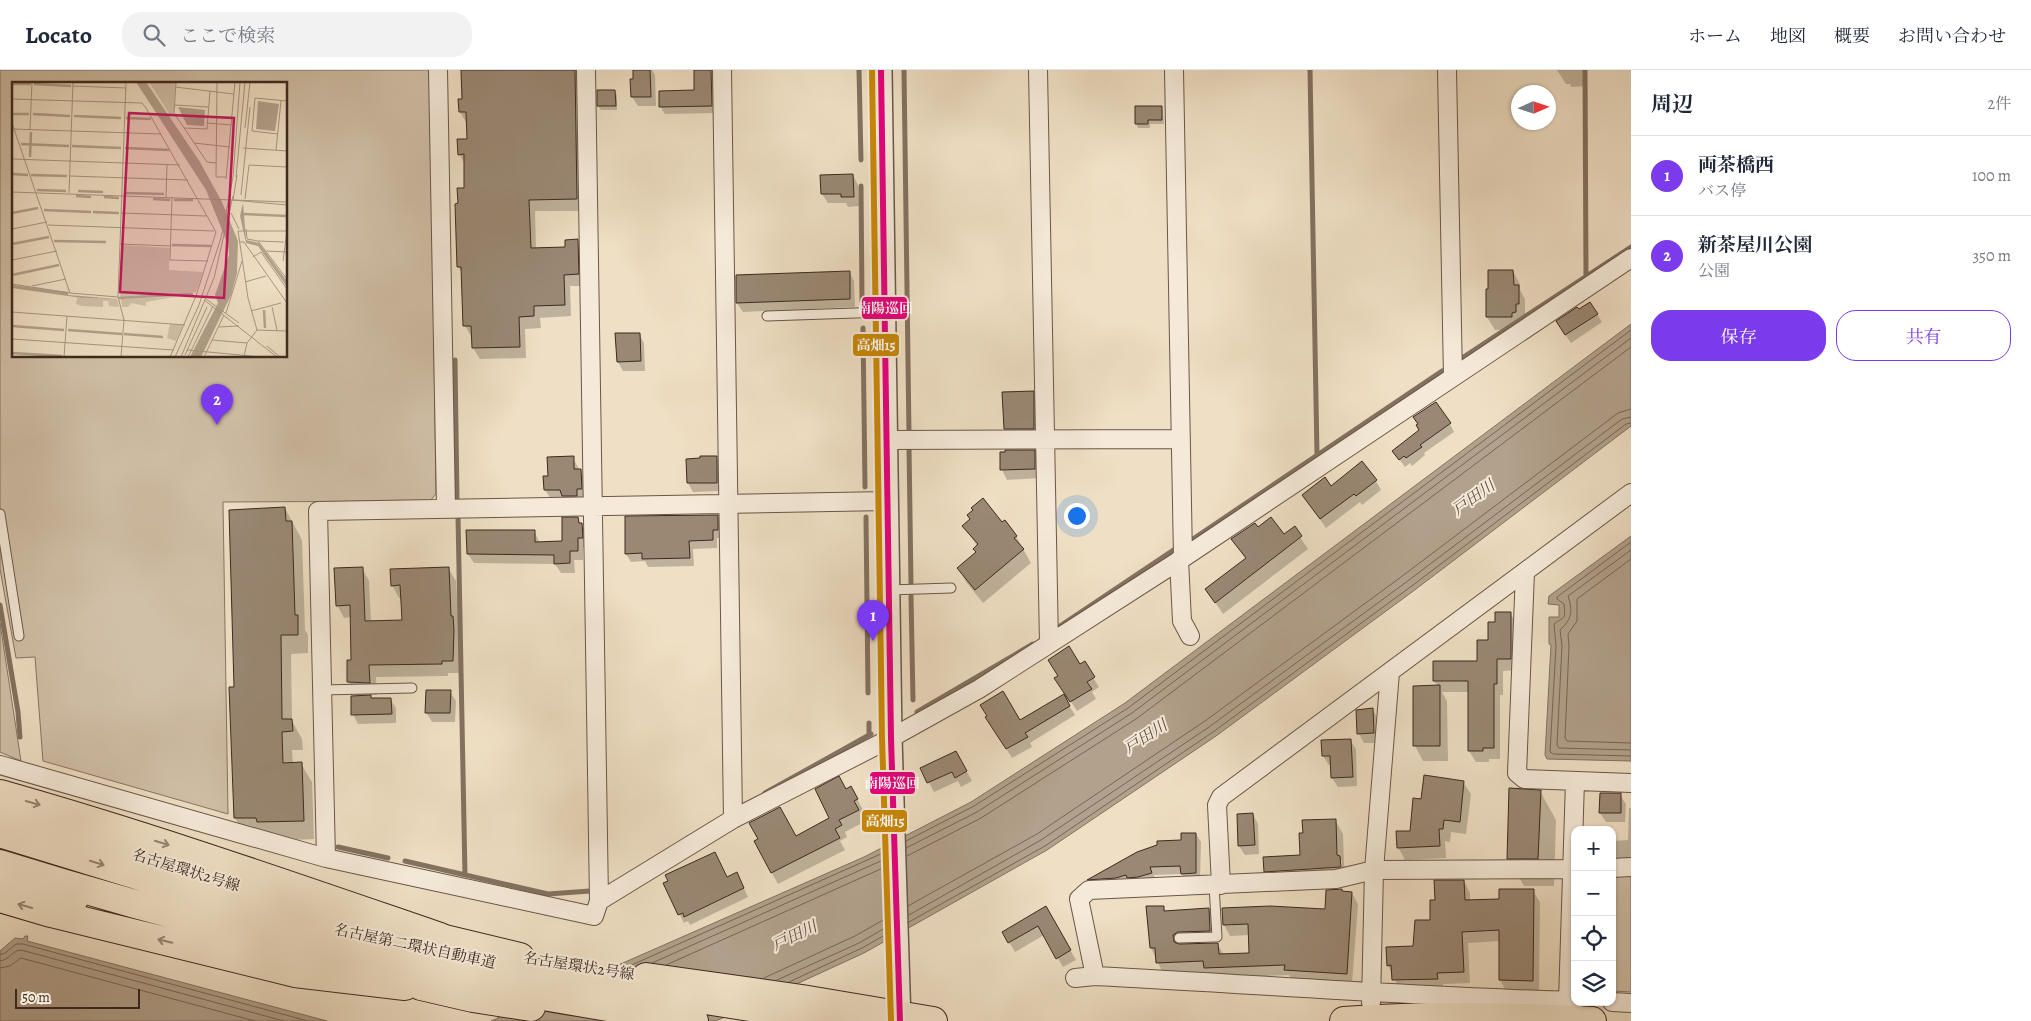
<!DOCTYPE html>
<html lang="ja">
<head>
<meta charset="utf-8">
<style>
	:root { --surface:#fff; --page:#f2f2f3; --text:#1f2937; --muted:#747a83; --line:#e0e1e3; --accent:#7c3aed }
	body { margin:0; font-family:Alegreya,"Noto Serif JP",serif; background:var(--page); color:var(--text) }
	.controls { position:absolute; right:15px; bottom:15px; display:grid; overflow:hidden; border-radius:10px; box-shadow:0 1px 4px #0004 }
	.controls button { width:45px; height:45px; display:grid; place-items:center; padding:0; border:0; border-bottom:1px solid var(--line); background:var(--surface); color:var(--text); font:25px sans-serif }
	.compass { position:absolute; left:1511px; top:15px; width:45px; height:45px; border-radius:50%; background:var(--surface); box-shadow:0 1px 4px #0004; rotate:87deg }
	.scale { position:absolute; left:15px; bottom:12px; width:125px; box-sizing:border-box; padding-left:5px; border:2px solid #3d291e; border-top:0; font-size:14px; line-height:18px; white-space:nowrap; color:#3d291e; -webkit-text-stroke:4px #f5ead9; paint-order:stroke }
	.you { position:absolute; left:1076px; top:445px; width:18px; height:18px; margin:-12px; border:4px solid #fff; border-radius:50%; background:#1a73e8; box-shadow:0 0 0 8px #1a73e833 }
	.badge { display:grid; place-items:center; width:32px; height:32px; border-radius:50%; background:var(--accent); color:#fff; font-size:16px; font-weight:700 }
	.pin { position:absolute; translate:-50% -41px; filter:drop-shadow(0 1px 2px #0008) }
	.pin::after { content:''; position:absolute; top:26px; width:18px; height:15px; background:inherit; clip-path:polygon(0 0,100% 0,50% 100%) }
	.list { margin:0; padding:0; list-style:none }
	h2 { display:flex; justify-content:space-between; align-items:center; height:65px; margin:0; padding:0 20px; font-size:21px }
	h2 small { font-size:16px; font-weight:400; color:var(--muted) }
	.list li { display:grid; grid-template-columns:32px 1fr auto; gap:15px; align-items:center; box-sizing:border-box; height:80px; padding:0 20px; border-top:1px solid var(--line) }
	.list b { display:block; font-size:19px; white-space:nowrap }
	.list p { margin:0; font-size:16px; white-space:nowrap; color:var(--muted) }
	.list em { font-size:16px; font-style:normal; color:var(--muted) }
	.actions { display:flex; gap:10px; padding:15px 20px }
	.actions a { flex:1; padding:11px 0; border:1px solid var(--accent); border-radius:20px; text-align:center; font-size:18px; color:var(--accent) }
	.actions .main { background:var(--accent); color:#fff }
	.icon { flex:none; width:28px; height:28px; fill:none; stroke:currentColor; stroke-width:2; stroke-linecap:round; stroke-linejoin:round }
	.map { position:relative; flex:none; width:1631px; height:951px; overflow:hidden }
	header { display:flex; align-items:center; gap:30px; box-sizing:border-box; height:70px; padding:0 25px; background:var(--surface); border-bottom:1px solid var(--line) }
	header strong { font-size:24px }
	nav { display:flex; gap:28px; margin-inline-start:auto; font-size:18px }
	.search { width:350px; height:45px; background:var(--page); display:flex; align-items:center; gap:12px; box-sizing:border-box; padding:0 18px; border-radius:20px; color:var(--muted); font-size:19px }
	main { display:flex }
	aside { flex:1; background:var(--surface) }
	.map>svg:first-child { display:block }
</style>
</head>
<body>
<header>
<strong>Locato</strong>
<div class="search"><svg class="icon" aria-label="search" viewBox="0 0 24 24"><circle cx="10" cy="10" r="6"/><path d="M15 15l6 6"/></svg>ここで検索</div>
<nav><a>ホーム</a><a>地図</a><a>概要</a><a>お問い合わせ</a></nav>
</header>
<main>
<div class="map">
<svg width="1631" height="951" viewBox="0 0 1631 951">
	<rect width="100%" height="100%" fill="#efdfc4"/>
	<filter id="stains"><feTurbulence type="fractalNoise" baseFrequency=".004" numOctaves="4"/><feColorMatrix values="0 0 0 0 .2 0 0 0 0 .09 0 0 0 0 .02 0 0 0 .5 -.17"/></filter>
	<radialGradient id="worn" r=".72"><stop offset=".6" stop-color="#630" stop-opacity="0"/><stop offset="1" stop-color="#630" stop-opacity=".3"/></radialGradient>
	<path fill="#d1c0a8" stroke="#877463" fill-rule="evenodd" d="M0,0H430L436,424L430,431L223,432L228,744L43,691L35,587L16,588L0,499ZM14,14H286V286H14Z
		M0,553L21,691L0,682Z
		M1631,805V922L1612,921V806Z"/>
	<path fill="#b2a18c" stroke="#837160" d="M1631,254V356L1412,522L1216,666L1047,780L864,883L716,951H491L864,787L971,732L1125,633Z
		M1631,466V691L1547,689L1545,685L1551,575L1549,574V547H1559V535L1548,534L1549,526Z
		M25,866H28L27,871L327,951H0V881L15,868L23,869Z"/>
	<path fill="#0003" fill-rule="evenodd" d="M462,0H577L582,9L583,141H535L536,179L567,178L577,171L584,182L585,216H570L571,246L540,248L541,258L525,259L526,288L480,289L473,278L472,268L465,256L463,205L458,196L459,135L466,119L465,94L459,84L468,70L467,54L460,42V30H463Z
		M634,0H652L655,5L656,36H638L632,27Z
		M695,0H716V43L665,44L660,36L696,21Z
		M1557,0H1585L1586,16L1571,17L1570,14H1566Z
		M614,21L617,25V40H601L598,36Z
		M1161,38L1163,42L1164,54H1150V58H1138L1136,53Z
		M853,105L858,115L859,136L848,137L846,133H828L822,124Z
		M1513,201L1520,214V220L1525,229V247H1523V255L1518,259L1495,260L1487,247Z
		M849,202L854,211L855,237L743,242L737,233V206Z
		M1597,244L1602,252L1571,273L1562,260Z
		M639,264L644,273L645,301H623L618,292Z
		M1033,322L1041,337L1042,373H1013L1005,359Z
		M1450,354L1454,362L1424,383L1425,385L1412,396L1410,393L1405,397L1399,389Z
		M1034,381L1039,391L1040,408L1007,410L1002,400L1001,383Z
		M716,387L721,396L722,421L693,422L688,413L687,390Z
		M573,388L585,410L586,428L551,429L545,420L549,407Z
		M1376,411L1381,420L1362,435L1360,432L1326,458L1303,425L1331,417Z
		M285,438L302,470L305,560L308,565V583L291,584L292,651L302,669L303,680H292L293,694H301L312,712L314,769L269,771L246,767L235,748L231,618H235Z
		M717,446L722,454V468H717V478L693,479L694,496L648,497L645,491L631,492L626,484Z
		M577,448L587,464V478H583V490H574L575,503H561L555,494L474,493L468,484L534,461L540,473H564Z
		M1002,454L1016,466L1031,493L983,533L966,512L959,499L977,483V476L964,456Z
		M1258,458L1284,466L1294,458L1308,479L1223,544L1207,520L1246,489L1233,469Z
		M362,498L369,511L371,552H403L402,528H399L392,515L448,498L456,511L460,574V603H448V606L376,607L377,625H369L372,629H390L396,638V653L358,654L353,644L357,627L349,612L348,592H353L352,547L344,548L337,535Z
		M1510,543L1517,555V600L1503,601V625H1500V689H1489V692H1476L1469,681V622H1442L1447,631L1448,691H1423L1415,676L1414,617H1438L1434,611V592H1478L1497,553Z
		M1084,593L1099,617L1092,622L1096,629L1077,641L1062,618Z
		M450,622L456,631L455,652H432L426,642Z
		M1063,626L1075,645L1030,673L1032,677L1012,688L992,656L1019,652Z
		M1358,640H1373L1378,649L1379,673H1364L1359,664Z
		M1350,670L1356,679L1357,716L1338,717L1332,708V695H1329L1323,686Z
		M956,682L972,711L961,717L958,711L934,722L921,698Z
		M1463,712L1471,724L1466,764L1451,762L1450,772L1445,771L1446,788L1405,790L1398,777L1412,762L1422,730Z
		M846,721L857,729L863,740L860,743L864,752L845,762L847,767L840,771L845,780L778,814L755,772L796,767L831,748Z
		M1540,721L1556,750L1554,816H1524L1508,788Z
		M1620,725L1626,734L1625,752H1606L1600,743Z
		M1629,738H1631V801L1612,802V771L1628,770Z
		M1253,744L1258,754L1259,784L1245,785L1239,776Z
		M1335,750L1343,764L1344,795L1348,800V810L1273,815L1265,801V788L1301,787V764H1304V752ZM1339,788L1342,791V803H1340Z
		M1196,764L1201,772L1200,811L1187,812L1182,804L1154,805L1156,811L1093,818L1089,810L1137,783L1182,771Z
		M727,808L741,812L748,827L690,855L688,851L684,853L664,814Z
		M1464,811L1470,823V831H1501L1533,821L1540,832L1539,922L1506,921L1500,910V871L1468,873L1470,913L1443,914V920L1400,921L1388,895L1415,877L1431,852L1436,831Z
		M1342,823H1352L1358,834L1352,914L1292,910L1289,905L1211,908L1207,902L1163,903L1151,878L1163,837L1166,842L1208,839L1215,850L1216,871L1185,872L1180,875L1217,874L1224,885L1250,884L1249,865L1230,866L1224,855L1326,841Z
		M1046,838L1076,890L1063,897L1044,865L1015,882L1003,862Z"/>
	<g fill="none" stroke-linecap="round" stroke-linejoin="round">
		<path stroke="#786555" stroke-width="1" d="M1631,472L1557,527V529L1564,534C1566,551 1564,546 1554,554L1556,576L1550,682L1553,684L1631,686
			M1631,480L1568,526C1573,541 1572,549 1560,560L1562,576L1557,675L1559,678L1631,680
			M1631,489L1577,529V551L1568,564L1569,576L1565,668L1567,671L1631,673
			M906,771L974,736L1128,638L1631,260
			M906,778L977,742L1132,643L1631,268
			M907,786L981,748L1136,649L1631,277
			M908,836L1037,764L1205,651L1401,507L1618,343L1631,339
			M909,845L1041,770L1209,657L1405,513L1622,349L1631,347
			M909,852L1045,776L1213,662L1409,518L1626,354L1631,353
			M0,884H4L16,874H23L308,951
			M0,891C9,890 13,880 21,880L284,951
			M652,893L883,790
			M666,895L883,798
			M0,898L10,896L21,888L255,951
			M618,901L883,783
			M764,908L855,866L885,849
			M777,910L859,873L885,858
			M789,912L862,878L885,865"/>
		<path stroke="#837160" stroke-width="5" d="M859,0L861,90
			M904,0L909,364
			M1310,0L1317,385
			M1585,0L1586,207
			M861,116L862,231
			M863,258L865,417
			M1462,288L1631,177
			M455,290L457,431
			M909,377L911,514
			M458,446L465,805
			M866,447L868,623
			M1190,471L1442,301
			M911,526L913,630
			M0,535L18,642L20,667
			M1054,560L1175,479
			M917,642L1033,574
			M869,653V665
			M765,723L871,664
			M338,777L388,788
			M405,791L548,824L590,821"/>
	</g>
	<path fill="#9a8874" stroke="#3d291e" d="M461,0H575L577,129L529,130L531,178L565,177V170L578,169L579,204L564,205L565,235L534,236V246L519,247L520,277L472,278L471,256H463L461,197H457L455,134L458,133L457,118H464V84L458,85L457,69H467L466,42H459L458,29H462Z
		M633,0H650L651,27H631L630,9H633Z
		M694,0H711L712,36L659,37V21L694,20Z
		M597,20H615L616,36H597Z
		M1135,36H1162V50H1148V54H1135Z
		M853,104L854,127H841V124H821L820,105Z
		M1488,200H1513L1514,215H1519V234H1516V242L1512,243V247H1486V219H1488Z
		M850,201V229L736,233V205Z
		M1590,232L1598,244L1565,265L1556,251L1577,237L1579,239Z
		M615,263H640L641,291L617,292Z
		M1034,321V359H1004L1002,322Z
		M1436,332L1451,353L1420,375L1422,377L1406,388L1404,386L1399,390L1392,381L1419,360L1416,355L1418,354L1413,347Z
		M1005,380H1035V399L1000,400V382H1005Z
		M574,386V399H581L582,419H577V426H562L560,420H544L543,406H548L547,387Z
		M700,386H717V413H687L686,389L700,388Z
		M1362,391L1377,410L1356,426L1354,424L1320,449L1302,425L1325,407L1331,416Z
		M983,428L1002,452L1005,450L1017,466L1014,468L1024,479L975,520L957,498L976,482L973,479L978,474L962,456L970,449L967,445L973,440L971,438Z
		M285,437L286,451H292L295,545H298V565H281L282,649H292L293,661L282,662L283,693L302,692L304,751L257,752L256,748H234L229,617H234L229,440Z
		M718,445V460H713V470L689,471L690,488L642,489V483L625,484V446Z
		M562,447H578L579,453H582L583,468H578V481H570V493L554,494V485L467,484L466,460H535V472L562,471Z
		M1271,447L1284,464L1295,456L1302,466L1215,533L1205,519L1246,488L1231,469L1255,453L1258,457Z
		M363,497L365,551L402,550L400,515L391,516L390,499L449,497L451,546H453L454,560L453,591H442V594L369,595L370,613L347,612V590H351L350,535L336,536L334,498Z
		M1495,542H1511V589H1497V614H1494V678H1483V681H1468V611H1433V591H1477V570H1488V552H1495Z
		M1069,576L1080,594L1085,591L1095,607L1087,612L1092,619L1070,632L1054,608L1058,606L1048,590Z
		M1440,615V676H1413V616Z
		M426,620H451L450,643H425Z
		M1003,621L1020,650L1064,624L1070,636L1025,663L1028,667L1006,679L985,647L987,646L980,635Z
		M371,625V628H391L392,644L351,645V626Z
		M1373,638L1374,663L1357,664L1356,640Z
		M1351,669L1353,707L1331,708L1330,686H1322L1321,670Z
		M956,681L967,701L955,708L952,702L927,713L920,698Z
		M1424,705L1464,711L1460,752L1444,750L1443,759H1439L1440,776L1397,778L1396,761H1410L1413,728L1421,729Z
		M839,706L846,719L851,716L858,729L854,731L859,740L839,750L842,755L835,759L840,768L771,803L754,771L758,769L749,753L780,737L796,766L829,748L815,719Z
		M1509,718L1541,720L1538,789H1507Z
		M1600,723H1621V743H1599Z
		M1253,743L1255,775L1238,776L1237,744Z
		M1336,749L1337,785L1340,786L1341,797L1264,802L1263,787L1300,785L1299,763H1303L1302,750Z
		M1181,763H1196V803L1181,804L1180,796L1150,797L1152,803L1138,807L1127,808L1126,805L1116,808L1087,810L1137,782L1157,775V771L1181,770Z
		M715,782L727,807L737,802L744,818L684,847L683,843L678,845L663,813L668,811L665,805Z
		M1434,810H1464L1465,830L1499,829V819H1534L1533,911L1499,910V860L1462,862L1464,902L1437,903L1438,909L1392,910L1391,895L1387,896L1386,877L1413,876L1415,850H1430V830H1435Z
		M1342,819V821L1352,822L1347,904L1284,900L1285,895L1204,898L1203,891L1156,893L1155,878H1150L1146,836H1164V841L1209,838L1210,861L1178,862L1173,865L1174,872L1179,874L1218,873L1219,884L1249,883L1248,854L1223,855L1222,838L1270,836L1325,839L1326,820Z
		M1046,836L1071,880L1056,889L1038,856L1008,873L1002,862Z"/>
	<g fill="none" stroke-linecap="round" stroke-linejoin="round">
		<defs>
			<path id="service" d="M767,246L885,242
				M0,444L19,566
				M889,520L951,518
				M322,620L412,618
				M1179,868L1217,867L1214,815"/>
			<path id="minor" d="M438,0L446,438
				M722,0L733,749
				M1038,0L1049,574
				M1174,0L1183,488
				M1447,0L1453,307
				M887,370L1181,369
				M1179,490L1182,551L1190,566
				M1525,502L1517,703L1524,709L1631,713
				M0,695L326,788L594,846L599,831L586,0
				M326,788L318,441L888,431
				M1612,798L1631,797
				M1221,815L1217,735L1221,727L1631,423
				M599,831L733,749L891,668L979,619L1183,488L1631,188
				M1095,906L1079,829L1089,820L1336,809L1374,800L1575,799
				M1075,908L1095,906C1255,914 1415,927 1575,931
				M1568,931L1575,711
				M1612,932L1631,933
				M1371,933L1374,800L1390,602"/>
			<path id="tertiary" d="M881,0L891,668L900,951"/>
			<path id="trunk" d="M0,748L148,789L322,841L359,849
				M0,810L74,829
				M416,862L520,887
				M646,907L802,929L933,951
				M421,916L473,928L531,937"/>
			<path id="motorway" d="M0,724C149,766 294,817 440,867
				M0,763L176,817L291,848L407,876L541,904L839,951
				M0,794C132,835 267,871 403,900C499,920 596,935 694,951
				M0,828L51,843L295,903L405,916
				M1344,951C1427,945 1509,946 1592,951"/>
		</defs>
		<use href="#service" stroke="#6a5648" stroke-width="11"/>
		<use href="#minor" stroke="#6a5648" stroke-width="20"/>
		<use href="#tertiary" stroke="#6a5648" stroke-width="24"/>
		<use href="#trunk" stroke="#3d291e" stroke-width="30"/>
		<use href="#motorway" stroke="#3d291e" stroke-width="30"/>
		<use href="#service" stroke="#f5ead9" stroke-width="9"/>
		<use href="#minor" stroke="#f5ead9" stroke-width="18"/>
		<use href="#tertiary" stroke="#f5ead9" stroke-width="21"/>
		<use href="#trunk" stroke="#efdfc4" stroke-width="28"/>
		<use href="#motorway" stroke="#efdfc4" stroke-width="28"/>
		<defs>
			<path id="bus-1" d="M881,0L891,668L900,951"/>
			<path id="bus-2" d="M872,0L882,668L891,951"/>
		</defs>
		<use href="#bus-1" stroke="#f5ead9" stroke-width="10"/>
		<use href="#bus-2" stroke="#f5ead9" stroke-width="10"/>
		<use href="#bus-1" stroke="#e5007d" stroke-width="6"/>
		<use href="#bus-2" stroke="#c88708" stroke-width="6"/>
	</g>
	<defs><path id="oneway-shaft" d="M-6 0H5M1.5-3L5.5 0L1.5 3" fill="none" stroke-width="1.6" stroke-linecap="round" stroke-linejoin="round" transform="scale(1.25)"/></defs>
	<g stroke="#968471">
		<use href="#oneway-shaft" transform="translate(33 733) rotate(16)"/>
		<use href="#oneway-shaft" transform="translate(162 773) rotate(17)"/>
		<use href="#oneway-shaft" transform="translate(97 793) rotate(17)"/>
		<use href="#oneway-shaft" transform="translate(25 836) rotate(-164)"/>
		<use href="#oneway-shaft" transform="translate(165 871) rotate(-166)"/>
	</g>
	<g text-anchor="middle" stroke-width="4" stroke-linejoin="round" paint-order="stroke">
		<g font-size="15" fill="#3d291e" stroke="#f5ead9">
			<text transform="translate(186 800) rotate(17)" y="5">名古屋環状2号線</text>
			<text transform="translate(415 876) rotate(12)" y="5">名古屋第二環状自動車道</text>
			<text transform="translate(579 896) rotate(9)" y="5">名古屋環状2号線</text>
		</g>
		<g font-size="16" font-style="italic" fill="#604d3f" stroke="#f5ead9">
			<text transform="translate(1473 427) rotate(-36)" y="6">戸田川</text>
			<text transform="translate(1145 666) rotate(-33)" y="6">戸田川</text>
			<text transform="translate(794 865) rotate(-26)" y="6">戸田川</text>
		</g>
	</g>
	<g transform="translate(12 12)">
		<rect width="275" height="275" fill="#efdfc4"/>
		<path d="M137,0H163L162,31L158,33ZM110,163L158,166L157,188L191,190L184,210L145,215L108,216ZM162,215L134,220V224L119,221L116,225H110L109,217ZM65,216L105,217L107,225L97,224L96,219H91V225L70,224L64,222ZM158,242L171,243L164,259L155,256Z" fill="#d1c0a8"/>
		<path d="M124,0H134L188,80L210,120L226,159L225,191L219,213L189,275H178L206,221L203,213L217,173L216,163L194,108ZM246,19L267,22L263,49L244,47ZM166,25L193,28L192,44L175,43ZM231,121L234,158L247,161L275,199V205L246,164L234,161L228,134ZM52,197L56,209V213L106,217L70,216L0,206V203L56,210Z" fill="#b2a18c"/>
		<path fill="none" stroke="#b2a18c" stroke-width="2.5" d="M0,2H19M22,2L59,4M0,32H17M21,32L58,34M62,34L109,36M114,36L139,37M9,62L57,64M60,64L109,66M113,66L157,68M18,75L19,50M0,92L16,93M19,93L55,94M25,108L54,109M66,109L91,110M112,111L152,112M64,114L79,115M92,115L107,116M141,117L158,118M162,118H181M32,128L79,130M81,130L107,131M0,131L26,126M230,132L275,134M42,159L94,160M0,162L37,155M160,163L199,164M0,193L47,183M107,216L181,212M252,228L253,246M0,244L52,248M56,248L110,252M112,252L151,255M0,271L50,274"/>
		<path fill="none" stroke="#a89682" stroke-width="1" d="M164,0L162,31L195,80L204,81M205,0L204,95H214M61,4L114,6M163,5L222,12M0,17L130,21L134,26L204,150L184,214L158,275M163,23L196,25M0,41L58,211L0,202M195,41L219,43M172,46L195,47L198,9M233,46L238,0M1,47L149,52M18,47L20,0M266,52L240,49L243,16L275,19M182,61L218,65M231,66L275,69M264,68L269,19M0,77L168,83M58,94L176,98M224,95L233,0M214,97L223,0M0,110L275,120M57,111L61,0M229,113L238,25M154,115L155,83M160,115L158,178L196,179M233,117L237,83L275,85M221,118L275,123M221,118L225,93M109,131L194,134M219,131L227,147M36,143L202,149M0,147L35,140M234,147L235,157L246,159L275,197M246,159L272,160M228,160H232L275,221M108,162L159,164M254,169L275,170M241,175L249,170L275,207M0,178L45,169M271,179L275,149M233,200L254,194M20,204L54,197M58,211L106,215M194,217L227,241M192,218L265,275M260,225L265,248M239,229L269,221M0,230L173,243M214,231L230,179M206,245L227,244M245,248L236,216L226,149H275M0,257L162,268M200,258L235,261M255,264L268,275M175,268L249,275M173,273L195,225M232,274L235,261L245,248L275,249M52,275L55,234M109,275L112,238L106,215L114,0M163,275L187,223L209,156L221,95L228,0M169,275L202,196L221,114M176,275L201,224M192,275L212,233"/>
		<path fill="#c2185b" fill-opacity="0.15" stroke="#c2185b" stroke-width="2.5" d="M117,31L222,36L212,216L108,210Z"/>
		<rect width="275" height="275" fill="none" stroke="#3d291e" stroke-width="2.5"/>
	</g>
	<g stroke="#f5ead9" stroke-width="2">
		<rect x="861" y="226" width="47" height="24" rx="5" fill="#e5007d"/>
		<rect x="852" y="263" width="48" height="24" rx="5" fill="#c88708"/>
		<rect x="869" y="701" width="47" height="24" rx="5" fill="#e5007d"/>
		<rect x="861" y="739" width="47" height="24" rx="5" fill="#c88708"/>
	</g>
	<g font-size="14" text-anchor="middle" font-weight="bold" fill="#fff">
		<text x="885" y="243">南陽巡回</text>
		<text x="876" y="280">高畑15</text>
		<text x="892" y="718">南陽巡回</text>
		<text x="885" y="756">高畑15</text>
	</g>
	<rect width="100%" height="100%" filter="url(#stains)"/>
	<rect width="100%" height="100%" fill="url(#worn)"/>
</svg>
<div class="controls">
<button>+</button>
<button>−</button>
<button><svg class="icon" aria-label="locate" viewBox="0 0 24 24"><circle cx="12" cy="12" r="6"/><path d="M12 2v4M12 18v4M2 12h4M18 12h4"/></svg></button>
<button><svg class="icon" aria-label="layers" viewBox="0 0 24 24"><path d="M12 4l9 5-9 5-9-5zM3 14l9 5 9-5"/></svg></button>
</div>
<svg class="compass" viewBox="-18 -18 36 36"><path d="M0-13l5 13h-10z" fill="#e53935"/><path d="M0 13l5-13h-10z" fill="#747a83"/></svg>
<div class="scale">50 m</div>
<div class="you"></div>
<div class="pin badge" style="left:873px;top:571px">1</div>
<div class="pin badge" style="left:217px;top:355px">2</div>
</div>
<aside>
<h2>周辺<small>2件</small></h2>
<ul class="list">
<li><span class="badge">1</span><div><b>両茶橋西</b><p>バス停</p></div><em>100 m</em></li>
<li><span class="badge">2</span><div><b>新茶屋川公園</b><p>公園</p></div><em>350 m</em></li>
</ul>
<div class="actions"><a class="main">保存</a><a>共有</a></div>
</aside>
</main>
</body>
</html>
